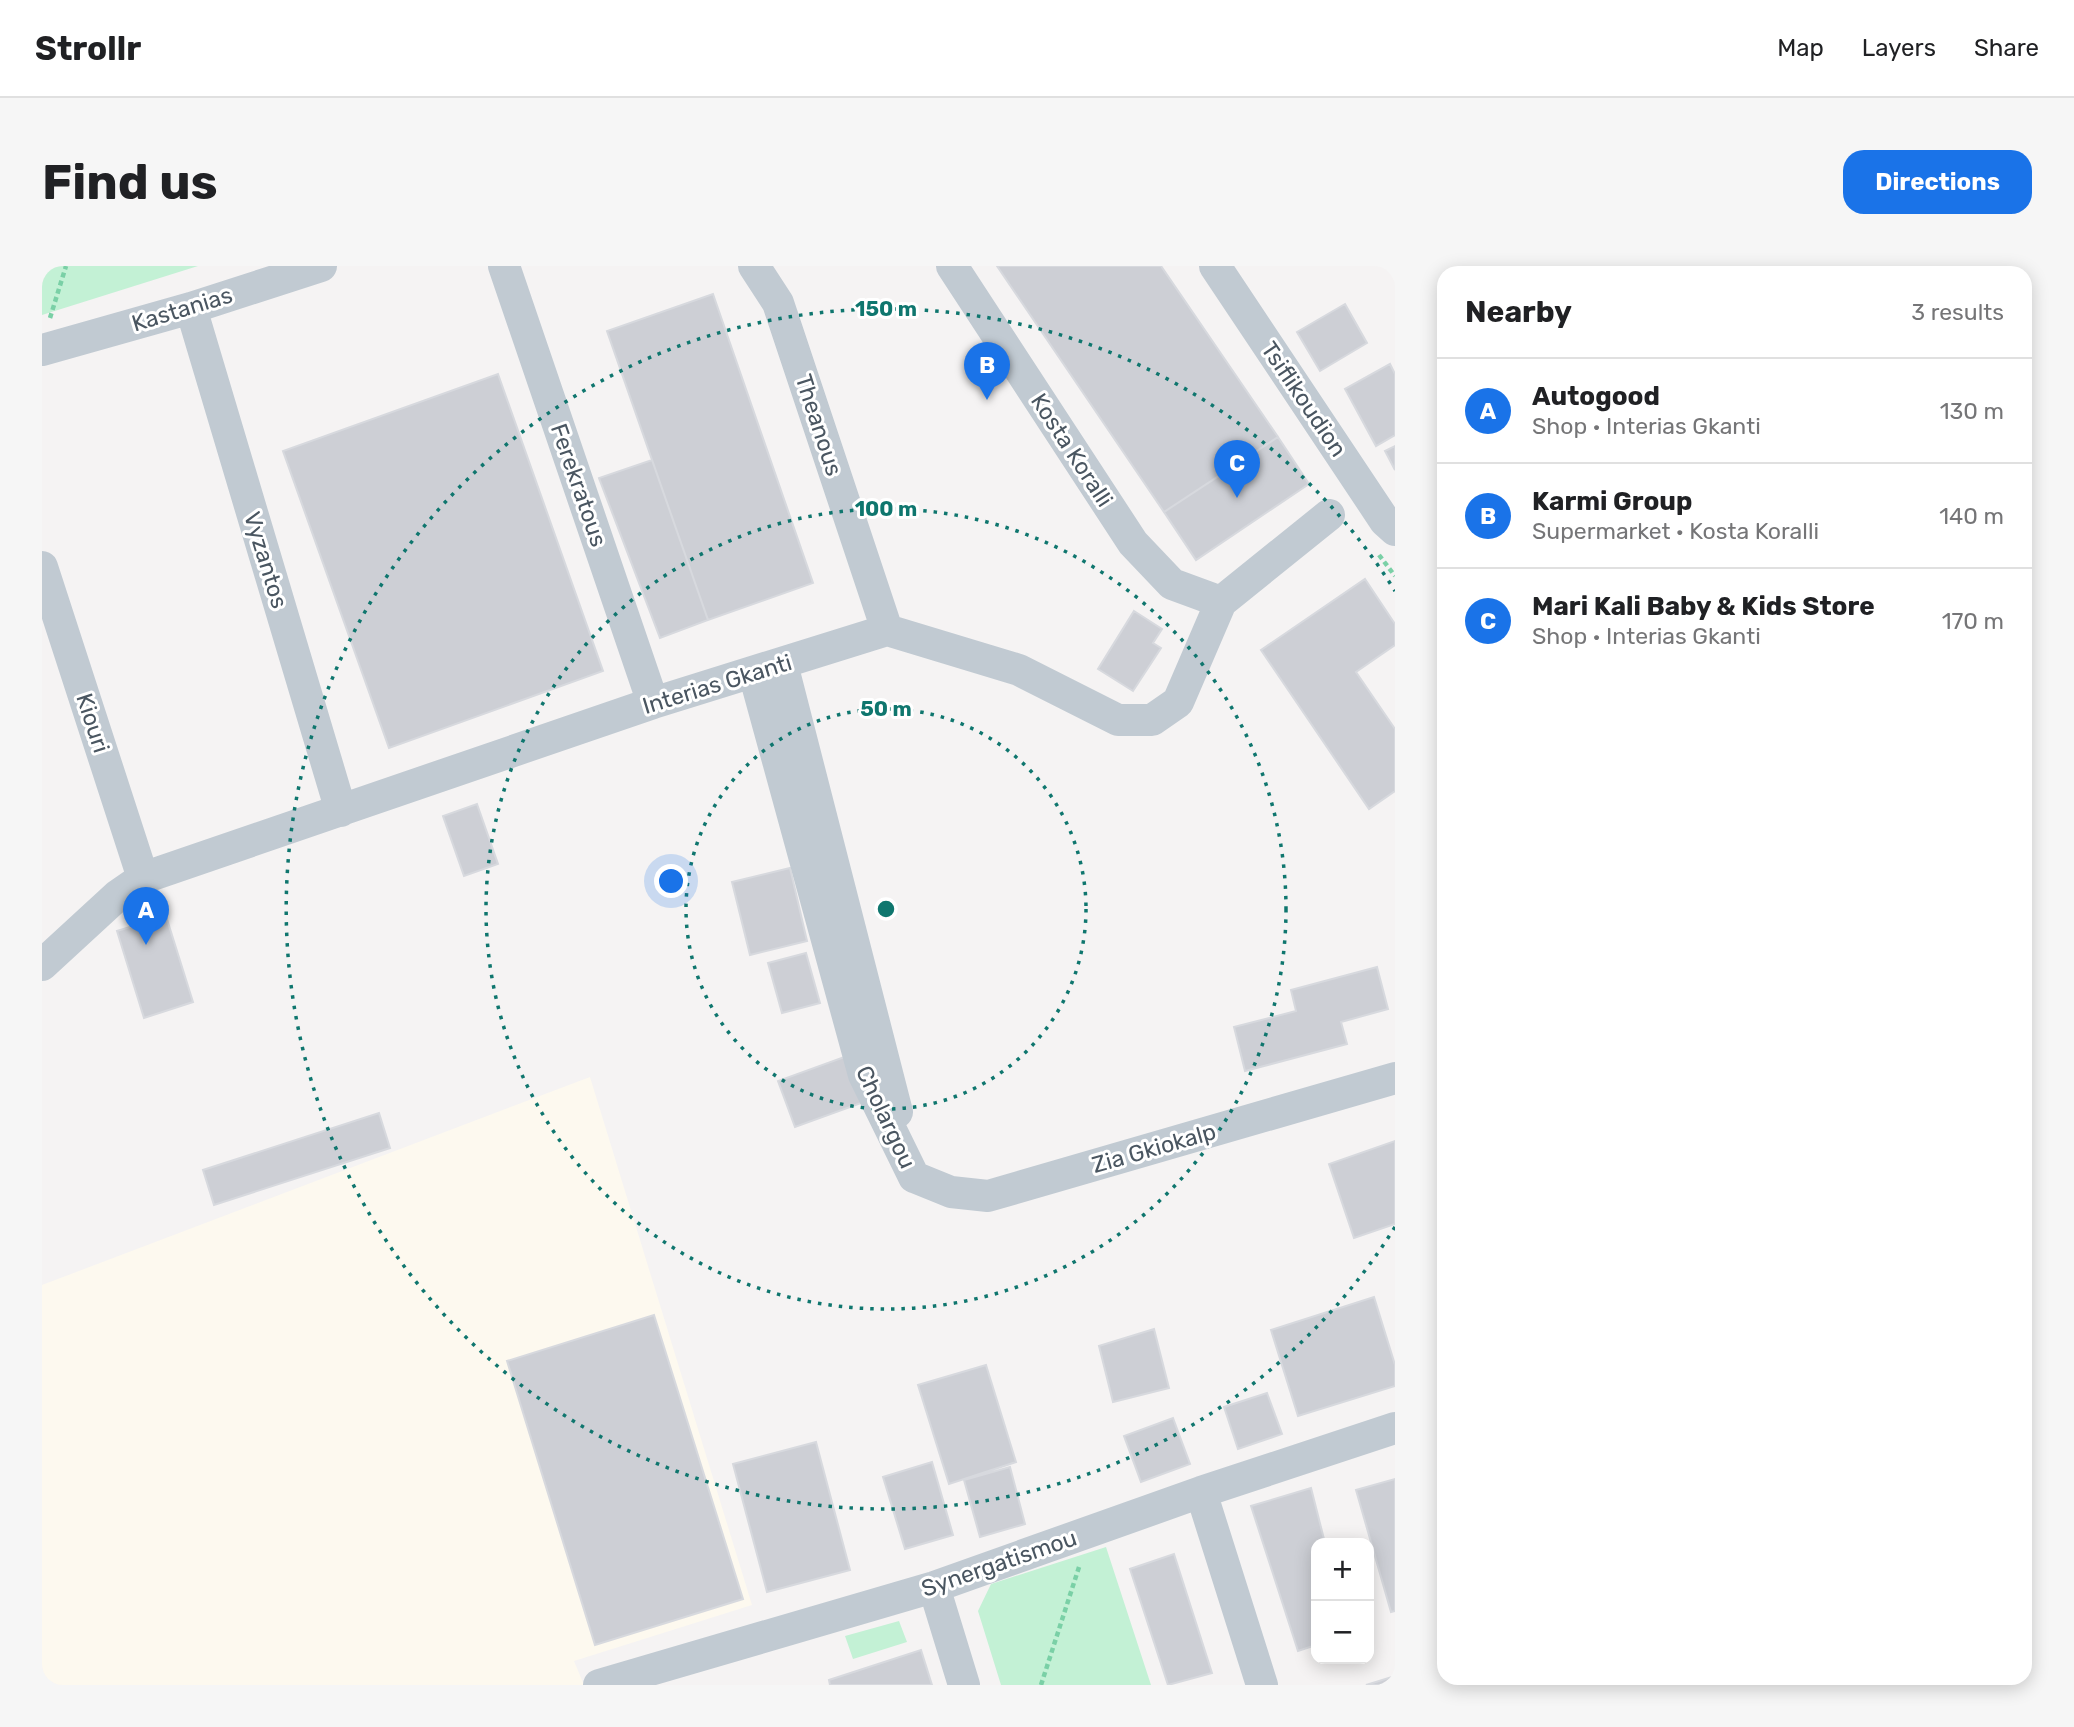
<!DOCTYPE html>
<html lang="en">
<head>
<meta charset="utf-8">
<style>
	:root { --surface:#fff; --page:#f6f6f6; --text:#202124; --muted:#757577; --line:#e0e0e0; --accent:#1a73e8 }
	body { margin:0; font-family:Rubik,sans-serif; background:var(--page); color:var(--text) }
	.controls { position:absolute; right:21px; bottom:21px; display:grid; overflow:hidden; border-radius:14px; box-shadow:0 4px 18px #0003 }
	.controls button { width:63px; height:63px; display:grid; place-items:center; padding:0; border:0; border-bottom:2px solid var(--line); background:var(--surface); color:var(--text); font:35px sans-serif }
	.you { position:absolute; left:630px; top:616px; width:24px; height:24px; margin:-18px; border:5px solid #fff; border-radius:50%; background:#1a73e8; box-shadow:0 0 0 10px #1a73e833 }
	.badge { display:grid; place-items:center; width:46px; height:46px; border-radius:50%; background:var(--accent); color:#fff; font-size:23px; font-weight:700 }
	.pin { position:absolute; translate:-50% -58px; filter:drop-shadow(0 2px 4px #0008) }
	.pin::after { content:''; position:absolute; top:37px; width:24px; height:21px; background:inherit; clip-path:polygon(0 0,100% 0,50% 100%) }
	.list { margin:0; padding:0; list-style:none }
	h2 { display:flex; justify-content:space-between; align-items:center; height:91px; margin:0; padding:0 28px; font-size:30px }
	h2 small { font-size:23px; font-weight:400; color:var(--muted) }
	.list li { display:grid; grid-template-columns:46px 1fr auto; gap:21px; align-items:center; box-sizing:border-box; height:105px; padding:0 28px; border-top:2px solid var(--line) }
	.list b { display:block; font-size:26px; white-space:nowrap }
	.list p { margin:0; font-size:23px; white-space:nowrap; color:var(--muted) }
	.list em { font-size:23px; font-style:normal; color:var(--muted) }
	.map { position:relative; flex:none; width:1353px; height:1419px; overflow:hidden; border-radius:21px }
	header { display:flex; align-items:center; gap:42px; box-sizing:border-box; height:98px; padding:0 35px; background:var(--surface); border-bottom:2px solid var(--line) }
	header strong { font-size:33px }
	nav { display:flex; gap:38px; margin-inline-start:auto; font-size:24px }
	.intro { display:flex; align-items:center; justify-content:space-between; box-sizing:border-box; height:168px; padding:0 42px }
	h1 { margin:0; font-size:49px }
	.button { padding:18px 32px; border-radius:21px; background:var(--accent); color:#fff; font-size:24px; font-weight:700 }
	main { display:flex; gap:42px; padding:0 42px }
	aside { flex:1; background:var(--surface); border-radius:21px; box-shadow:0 4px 18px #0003 }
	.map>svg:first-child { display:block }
</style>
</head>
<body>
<header>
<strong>Strollr</strong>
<nav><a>Map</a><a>Layers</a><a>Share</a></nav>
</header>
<div class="intro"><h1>Find us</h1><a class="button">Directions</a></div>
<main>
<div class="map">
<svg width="1353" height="1419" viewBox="0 0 1353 1419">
	<rect width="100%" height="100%" fill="#f5f3f3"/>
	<path fill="#fdf9ef" d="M548,811L710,1339L532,1395L542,1419H0V1019Z"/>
	<path fill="#c3f1d5" d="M0,0H156L0,49Z
		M1064,1281L1109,1419H959L936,1345L949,1318Z
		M857,1355L865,1376L811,1393L803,1370Z"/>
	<path fill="#cdcfd5" stroke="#d7d9de" stroke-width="2" d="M955,0H1119L1236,171L1122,246Z
		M671,28L771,317L666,354L565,65Z
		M1303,38L1325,77L1278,105L1255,66Z
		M1348,98L1353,108V169L1334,180L1303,123Z
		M456,108L561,405L347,482L241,185Z
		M1236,171L1267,218L1154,294L1122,246Z
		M1353,180V204L1343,185Z
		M610,194L666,354L618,372L557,212Z
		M1323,313L1353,358V379L1314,406L1353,463V525L1327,543L1219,384Z
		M1092,345L1120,363L1111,377L1119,382L1091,425L1056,403Z
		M435,538L456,598L422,610L401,550Z
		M748,602L765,675L708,689L690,616Z
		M124,650L151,736L102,752L75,665Z
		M764,687L778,737L740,747L726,697Z
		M1335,701L1346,743L1299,756L1305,778L1203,805L1192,761L1254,745L1249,724Z
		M805,790L822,836L753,861L736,815Z
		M337,847L348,882L172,939L161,904Z
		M1353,875V958L1312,972L1287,898Z
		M1332,1031L1353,1099V1120L1256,1150L1229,1064Z
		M612,1049L701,1333L553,1379L465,1095Z
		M1112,1063L1127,1122L1071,1136L1057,1080Z
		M944,1099L974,1196L907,1218L876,1119Z
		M1225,1127L1240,1168L1196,1183L1182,1141Z
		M1131,1152L1148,1198L1099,1216L1082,1170Z
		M774,1176L808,1304L725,1326L691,1198Z
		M890,1196L911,1269L863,1283L841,1211Z
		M968,1201L983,1258L938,1271L922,1214Z
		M1353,1213V1345L1349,1346L1314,1224Z
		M1269,1222L1283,1277H1274V1379L1256,1385L1209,1240Z
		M1132,1288L1170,1407L1126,1419L1088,1303Z
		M879,1384L890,1419H788L787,1414Z
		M1353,1410V1419H1324Z"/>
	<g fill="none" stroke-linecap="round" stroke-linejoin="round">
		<path stroke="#7ad0a6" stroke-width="4.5" stroke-dasharray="5 3.5" stroke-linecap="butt" d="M8,52L24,0
			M1337,289L1353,310
			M999,1419L1038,1298"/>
		<path stroke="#c1cad2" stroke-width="32" d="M462,0L611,437
			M712,0L736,37L845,364
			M910,0L1091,277L1130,318L1179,336
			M1173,0L1343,255L1353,264
			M149,42L299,545
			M0,84L149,42L279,0
			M0,301L101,612
			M740,398L855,846
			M712,407L822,809L872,911
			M0,699L75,630L101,612L611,437L845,364L977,404L1076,454H1110L1136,436L1179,336L1287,249
			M872,911L909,926L946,930L1353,812
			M1159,1226L1220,1419
			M892,1321L922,1419
			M557,1419L892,1321L1159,1226L1353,1162"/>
	</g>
	<g fill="none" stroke="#0f766e" stroke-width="3.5" stroke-dasharray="3.5 7">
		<circle cx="844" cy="643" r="200"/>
		<circle cx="844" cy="643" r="400"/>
		<path d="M1353 961A600 600 0 1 1 1353 325"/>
	</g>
	<g text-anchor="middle" stroke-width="6" stroke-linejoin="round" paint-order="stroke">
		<g font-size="23" fill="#4a5661" stroke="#fff">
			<text transform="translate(140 43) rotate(-17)" y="8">Kastanias</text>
			<text transform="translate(1262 133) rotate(56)" y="8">Tsiflikoudion</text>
			<text transform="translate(777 159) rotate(72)" y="8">Theanous</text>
			<text transform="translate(1030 184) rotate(57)" y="8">Kosta Koralli</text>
			<text transform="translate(537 219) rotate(71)" y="8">Ferekratous</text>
			<text transform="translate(224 294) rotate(73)" y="8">Vyzantos</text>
			<text transform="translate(675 418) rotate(-17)" y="8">Interias Gkanti</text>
			<text transform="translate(51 457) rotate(72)" y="8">Kiouri</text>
			<text transform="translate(844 851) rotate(65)" y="8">Cholargou</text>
			<text transform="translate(1112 882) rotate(-16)" y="8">Zia Gkiokalp</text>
			<text transform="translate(957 1297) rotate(-19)" y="8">Synergatismou</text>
		</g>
	</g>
	<circle cx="844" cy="643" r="10" fill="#0f766e" stroke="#fff" stroke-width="3.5"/>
	<g font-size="21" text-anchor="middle" font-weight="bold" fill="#0f766e" stroke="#fff" stroke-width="6" stroke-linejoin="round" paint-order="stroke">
		<text x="844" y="50">150 m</text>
		<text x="844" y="250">100 m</text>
		<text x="844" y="450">50 m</text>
	</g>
</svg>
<div class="controls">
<button>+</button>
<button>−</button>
</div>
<div class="you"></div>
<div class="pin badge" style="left:104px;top:679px">A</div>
<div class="pin badge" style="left:945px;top:134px">B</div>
<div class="pin badge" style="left:1195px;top:232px">C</div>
</div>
<aside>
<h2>Nearby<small>3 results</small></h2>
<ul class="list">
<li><span class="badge">A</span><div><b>Autogood</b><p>Shop · Interias Gkanti</p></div><em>130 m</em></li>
<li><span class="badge">B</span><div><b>Karmi Group</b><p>Supermarket · Kosta Koralli</p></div><em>140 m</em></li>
<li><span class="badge">C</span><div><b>Mari Kali Baby &amp; Kids Store</b><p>Shop · Interias Gkanti</p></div><em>170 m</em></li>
</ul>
</aside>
</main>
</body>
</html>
